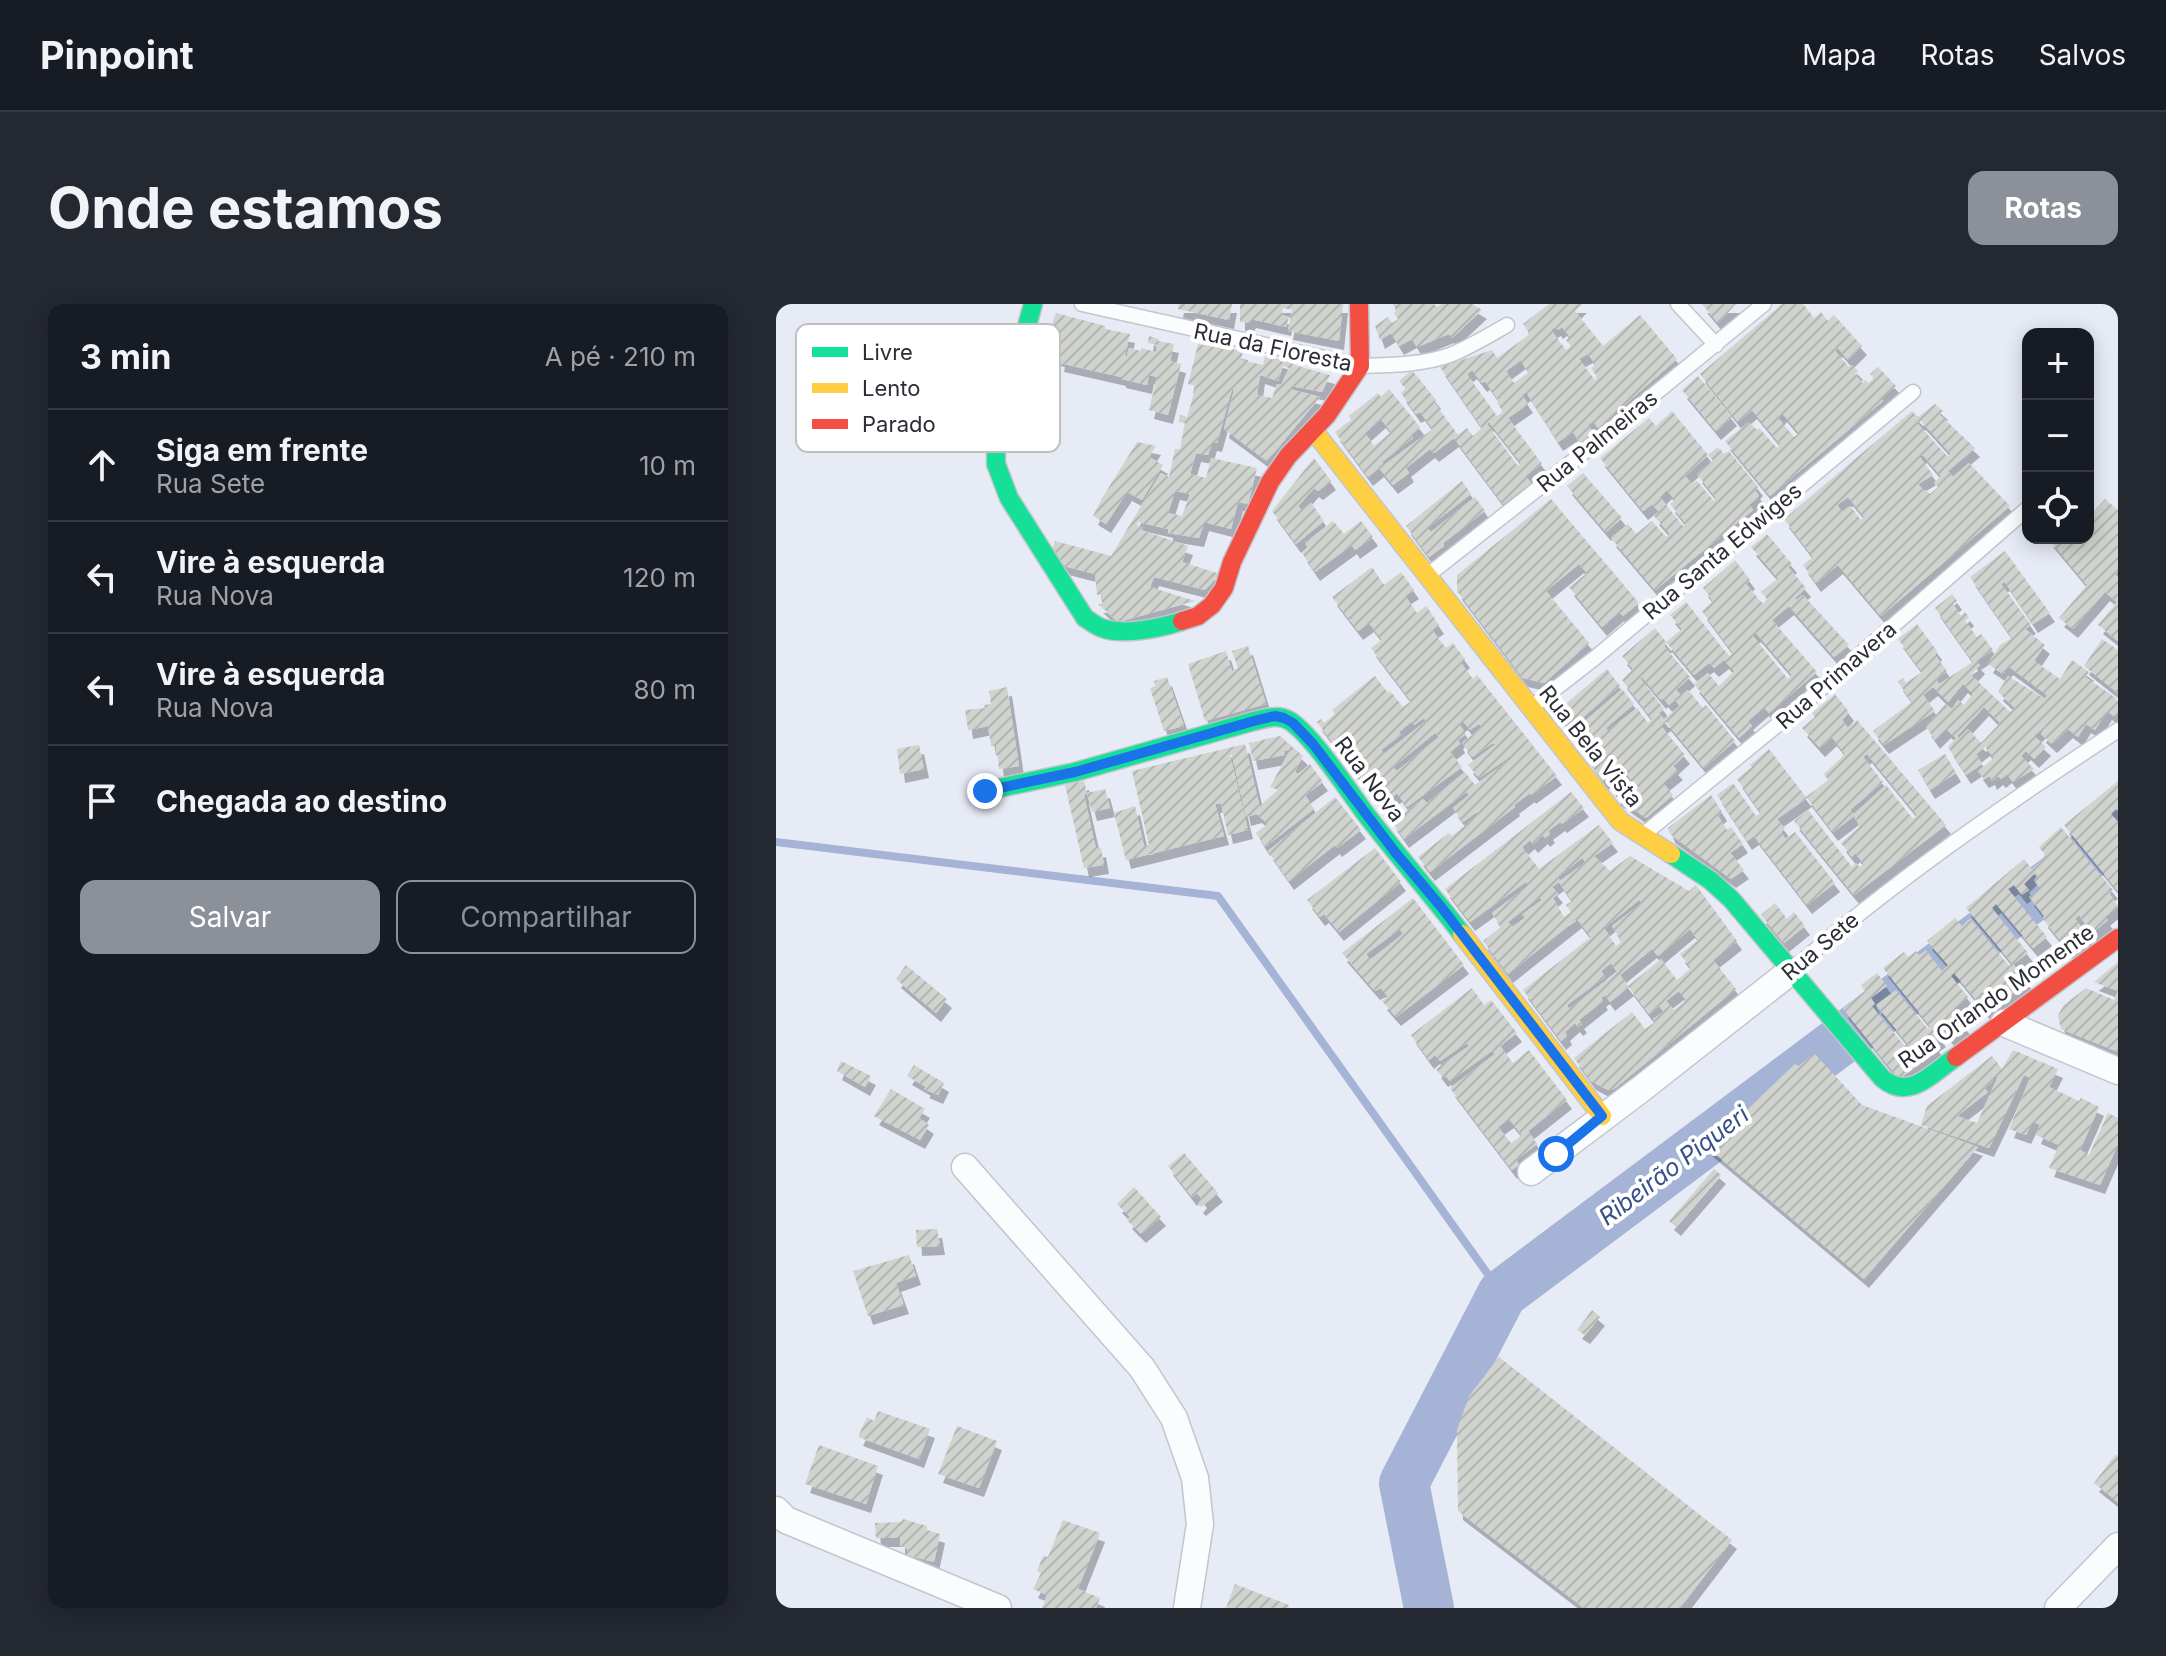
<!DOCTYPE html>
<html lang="pt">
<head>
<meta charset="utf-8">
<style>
	:root { --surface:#171b24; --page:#242831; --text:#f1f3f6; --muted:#9ea1a6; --line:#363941; --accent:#8c9099 }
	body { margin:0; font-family:Inter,sans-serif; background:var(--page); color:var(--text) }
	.controls { position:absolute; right:24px; top:24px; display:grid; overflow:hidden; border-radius:16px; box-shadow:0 4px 20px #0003 }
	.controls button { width:72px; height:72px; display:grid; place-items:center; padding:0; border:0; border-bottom:2px solid var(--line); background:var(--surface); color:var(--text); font:40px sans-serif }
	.stop { position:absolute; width:24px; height:24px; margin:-18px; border:6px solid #1a73e8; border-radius:50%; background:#fff }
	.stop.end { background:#1a73e8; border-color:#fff; box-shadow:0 2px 8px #0008 }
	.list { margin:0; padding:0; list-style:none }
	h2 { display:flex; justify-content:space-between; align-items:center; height:104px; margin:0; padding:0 32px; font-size:34px }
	h2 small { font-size:26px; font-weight:400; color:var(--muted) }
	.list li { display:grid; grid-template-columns:52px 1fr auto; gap:24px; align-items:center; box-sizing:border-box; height:112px; padding:0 32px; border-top:2px solid var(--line) }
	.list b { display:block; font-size:30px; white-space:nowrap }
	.list p { margin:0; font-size:26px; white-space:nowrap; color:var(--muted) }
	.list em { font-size:26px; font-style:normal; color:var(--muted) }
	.actions { display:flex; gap:16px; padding:24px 32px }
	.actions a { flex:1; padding:18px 0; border:2px solid var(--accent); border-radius:16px; text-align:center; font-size:28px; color:var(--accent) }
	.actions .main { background:var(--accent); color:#fff }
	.icon { flex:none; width:44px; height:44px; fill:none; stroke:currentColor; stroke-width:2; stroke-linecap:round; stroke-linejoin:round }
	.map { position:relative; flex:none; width:1342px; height:1304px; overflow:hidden; border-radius:16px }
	header { display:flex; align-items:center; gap:48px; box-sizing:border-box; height:112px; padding:0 40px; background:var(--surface); border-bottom:2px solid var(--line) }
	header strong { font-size:38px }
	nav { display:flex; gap:44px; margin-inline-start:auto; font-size:28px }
	.intro { display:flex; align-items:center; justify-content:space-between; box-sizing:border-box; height:192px; padding:0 48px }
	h1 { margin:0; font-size:56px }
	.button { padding:20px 36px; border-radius:16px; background:var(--accent); color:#fff; font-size:28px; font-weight:700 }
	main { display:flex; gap:48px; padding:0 48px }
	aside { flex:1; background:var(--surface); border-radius:16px; box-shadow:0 4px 20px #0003 }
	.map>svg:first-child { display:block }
</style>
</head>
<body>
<header>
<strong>Pinpoint</strong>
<nav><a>Mapa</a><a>Rotas</a><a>Salvos</a></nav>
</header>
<div class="intro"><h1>Onde estamos</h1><a class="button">Rotas</a></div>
<main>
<aside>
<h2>3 min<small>A pé · 210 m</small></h2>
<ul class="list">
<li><svg class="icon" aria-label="ahead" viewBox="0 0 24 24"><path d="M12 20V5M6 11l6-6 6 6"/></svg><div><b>Siga em frente</b><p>Rua Sete</p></div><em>10 m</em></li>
<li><svg class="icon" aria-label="left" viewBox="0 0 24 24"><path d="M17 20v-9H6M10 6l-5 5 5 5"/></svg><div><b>Vire à esquerda</b><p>Rua Nova</p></div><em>120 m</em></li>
<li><svg class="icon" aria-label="left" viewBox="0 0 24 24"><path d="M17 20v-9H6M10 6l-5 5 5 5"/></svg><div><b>Vire à esquerda</b><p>Rua Nova</p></div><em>80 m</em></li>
<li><svg class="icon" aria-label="arrive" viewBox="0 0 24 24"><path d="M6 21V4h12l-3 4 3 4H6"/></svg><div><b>Chegada ao destino</b></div></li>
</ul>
<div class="actions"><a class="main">Salvar</a><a>Compartilhar</a></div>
</aside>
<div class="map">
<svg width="1342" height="1304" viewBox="0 0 1342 1304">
	<defs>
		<pattern id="building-hatch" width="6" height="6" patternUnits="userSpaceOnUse" patternTransform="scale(2)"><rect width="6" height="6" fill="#d0d3ce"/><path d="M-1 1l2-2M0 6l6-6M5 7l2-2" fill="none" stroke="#b3b5b2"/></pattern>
		<filter id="shadow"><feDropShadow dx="5" dy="9" stdDeviation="0" flood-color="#0004"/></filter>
	</defs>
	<rect width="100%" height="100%" fill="#e7ebf5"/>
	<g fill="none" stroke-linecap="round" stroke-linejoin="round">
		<path stroke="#a5b4d6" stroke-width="8" d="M0,538L442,592L726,990"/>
		<path stroke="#a5b4d6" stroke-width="50" d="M653,1304L628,1179L726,990L1342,529"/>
	</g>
	<path fill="url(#building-hatch)" fill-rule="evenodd" filter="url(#shadow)" d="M403,0H456L453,16L402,5Z
		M464,0H567L563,37L512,27L516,6L507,4L506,11L513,13L510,23L475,15L473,19L464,18Z
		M617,0H658L661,3L666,0H696L706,6L676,34L673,30L641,43L636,35L623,42L615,29L604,36L599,22L612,13L616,19L622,15L618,9L620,7Z
		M773,0H806L799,7L827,42L864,11L901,55L822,124L817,117L812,121L817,128L804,139L797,128L782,138L750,88L746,91L752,100L732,114L766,160L749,172L755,179L727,200L678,134L658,149L654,145L630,164L633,169L617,181L603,164L592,173L559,128L575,116L573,112L602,89L605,93L613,85L644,123L635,131L637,134L606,158L608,161L650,130L657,125L644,108L640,110L625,89L630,85L623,77L636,66L660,96L658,98L682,131L691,124L697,132L706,124L664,63L716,46L721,54L754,30L747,20ZM780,23L782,26L786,23L794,33L790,36L795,42L790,46L775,26ZM812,50L820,61L815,64L822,74L819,76L803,55ZM745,56L752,69L738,79L730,67ZM696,66L706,79L709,77L723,97L721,99L727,108L721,112L691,70ZM605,115L615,128L598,142L589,129ZM713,118L745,159L742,162L711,120Z
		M926,0H960L942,19Z
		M1006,0H1027L1038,14L1045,8L1052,17L1058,11L1086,42L1072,56L1062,44L1059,47L1073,63L1076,61L1082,67L1079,70L1086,79L1090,76L1092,79L1098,74L1094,70L1102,63L1120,82L1105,94L1107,97L994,192L949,137L973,118L981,126L983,124L1001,144L1004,140L976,106L962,118L924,70ZM1006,109L1023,129L1018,133L1002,114Z
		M280,9L329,22V25L354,30L349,52H351L353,44L365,47V44L380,48L381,41L372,39L373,32L383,35L382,37L398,40L394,57L405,60L392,111L373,106L381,73L373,71L371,81L345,75V73L283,59L284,54L274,52L272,57L264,54Z
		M422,40L467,47L465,56L487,61L489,52L519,59L518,61L554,71L546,88L515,82L514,85L544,93L491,157L448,125L458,86L456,85L441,139L436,138L432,151L420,149L414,170L430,174L435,154L481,164L472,200L462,198L455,225L428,218L423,234L392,229V225L362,218L361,221L367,223L365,226L412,242L406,258L444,270L429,286L378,273L374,283L419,297L342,318L322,300H326V290L321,291L319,270L272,258L279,237L335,252L385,169L393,173L399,145H404L409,119L402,118L404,113V111L411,113L420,82L412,80ZM507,62L513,64L505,81L501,80L496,94L481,91L484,71L502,77ZM399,187L414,190L406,212L392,209Z
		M922,72L956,113L940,127L906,86Z
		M1159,100L1167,107L1163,110L1199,144L1172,167L1177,173L1193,159L1234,202L1105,312L1062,261L1040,279L1027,261L1037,253L1008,215L1136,107L1142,113ZM1145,117L1175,150L1172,153L1141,119ZM1146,150L1165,172L1158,179L1162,183L1154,190L1150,186L1148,187L1142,180L1157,171L1143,152ZM1072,193L1090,215L1088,213L1085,216L1074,202L1066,208L1061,201Z
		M896,107L932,151L909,172L916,180L921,177L938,197L940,194L921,170L937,157L932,151L942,143L948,150L953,147L982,183L979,186L983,192L973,201L977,206L879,286L835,234L852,220L860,230L876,217L890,233L894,230L878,212L883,208L876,200L867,207L824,154L873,114L880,122ZM891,186L899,196L894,200L910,220L907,222L884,193Z
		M361,138L380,142L373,153L387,161L366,196L351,188L330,220L317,212L325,196Z
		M538,154L555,177L542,187L538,184L522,202L526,206L535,199L548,217L520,240L496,207Z
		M807,169L846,214L830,228L791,182Z
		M686,177L695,190L651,224L655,228L699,193L709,207L667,239L668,242L653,253L630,222Z
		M775,195L863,299L847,312L843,308L826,323L793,283L811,269L803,260L770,287L813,339L768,379L747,374L681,287V271Z
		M1329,195L1342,206V266L1339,271L1342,273V337L1322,321L1341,298L1329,288L1297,325L1283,314L1311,281L1272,234H1312V214Z
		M557,217L568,230L585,217L597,233L579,246L576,241L539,268L526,249L532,244L529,239Z
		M991,230L1016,260L1012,263L1030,284L1019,294L1020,296L1027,291L1073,341L1058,353L1013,302L996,316L1041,368L993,409L988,403L972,417L976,422L963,434L918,380L932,369L943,382L958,367L948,356L938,364L933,359L918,371L891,339L888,342L914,373L900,386L905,391L912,386L927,404L930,401L959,437L928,464L890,418L885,422L909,451L897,462L902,467L887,479L897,491L870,514L839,492L856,477L844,462L827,477L780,408L831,365L844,382L806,414L809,417L846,385L858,400L830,424L832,427L861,404L872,419L876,415L846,376L857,365L846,352L879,324L890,338L906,325L894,311L910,298L953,352L957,349L926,307L937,297L927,284L959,256L974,276L970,280L987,300L991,295L985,288L1002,274L975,243ZM980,329L1016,371L1012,375L977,332ZM866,373L885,396L887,394L893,401L899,396L904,402L888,415L883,409L888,405L864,374Z
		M1229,247L1274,309L1257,320L1229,278L1225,280L1255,321L1249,325L1269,341L1258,357L1284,375L1296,356L1313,368L1309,373L1340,394L1339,395L1342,397V408L1338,412L1331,407L1319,426L1310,420L1302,433L1292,425L1276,440L1265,430L1271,420L1258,432L1270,443L1258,455L1250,447L1245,452L1258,465L1237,478L1231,470L1225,475L1222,472L1216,477L1214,472L1208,475L1202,467L1218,454L1209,443L1200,450L1206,460L1190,471L1172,443L1180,434L1170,425L1159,436L1150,423L1169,400L1176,405L1182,396L1188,401L1197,390L1187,380L1172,398L1157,383L1147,391L1159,407L1108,441L1097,427L1136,398L1122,378L1127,374L1130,379L1146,368L1122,335L1141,320L1161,347L1159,351L1171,367L1160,375L1163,380L1197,358L1159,304L1176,290L1181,297L1177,300L1185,312L1189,308L1193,313L1189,317L1201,333L1205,330L1217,346L1200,357L1204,361L1195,371L1234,408L1239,404L1222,388L1232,372L1269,395L1271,391L1232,362L1227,370L1212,360L1224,341L1236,334L1194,273ZM1208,403L1224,419L1205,439L1192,425L1183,434L1181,432Z
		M596,263L608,281L625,268L638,286L629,292L641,309L650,302L651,303L663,321L656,326L670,344L677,339L689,355L685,359L697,375L701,371L781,472L755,491L754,489L738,501L739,503L654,568L642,553L673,529L676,532L702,511L701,508L687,518L677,504L693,491L690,488L628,535L616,518L647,495L651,499L689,468L699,481L736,454L735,452L703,474L692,461L720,440L717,439L696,453L686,439L706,423L703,420L694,426L687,417L683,420L690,430L682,436L684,440L674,448L686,463L631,503L621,489L604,502L541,418L545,415L548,419L559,410L556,406L599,372L612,389L614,387L627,403L635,397L595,344L606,336L593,319L582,327L556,293ZM648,414L650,417L608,450L605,446L625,431L623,428L635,418L638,421ZM659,429L663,433L621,467L617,463Z
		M1326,335L1342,346V389L1308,362Z
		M472,342L490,400L429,417L412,360L450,347L456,367L462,364L456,347Z
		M391,373L408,422L388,427L374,384L379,382L378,377Z
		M231,383L243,462L223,465L220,442H215L212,422L192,426L189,406L209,404L208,401L215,400L213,387Z
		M1059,390L1073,408L1066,416L1072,424L1081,416L1170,521L1078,591L1018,517L1032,506L1076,563L1080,559L1083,563L1088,560L1079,549L1076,553L1065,539L1084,522L1078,512L1057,528L1031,494L1001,515L1009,525L1005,528L1009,535L1019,528L1059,579L1031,601L978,532L971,537L941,491L957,479L980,512L985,509L961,475L976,463L974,461L993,445L1030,493L1052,476L1048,470L1069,450L1056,433L1044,444L1026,424L1039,413L1036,409ZM1091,450L1141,511L1137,515L1110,481L1078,510L1074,506L1107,478L1087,453Z
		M504,432L527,452L519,468L522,470L534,460L547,478L529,491L538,505L489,543L480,529L492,520L481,510L470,513L456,451H454L472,526L452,531L445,499L439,500L448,532L350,556L338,509L359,502L368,542L373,541L356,467L469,440L484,504L487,499L502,486L494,483L514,446L508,447L509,451L477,457L473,439Z
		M143,441L148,465L124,470L121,445Z
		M1169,450L1180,469L1154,486L1142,466Z
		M308,477L311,489L308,491L320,545L325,544L328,561L308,564L289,481Z
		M1342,477V507L1340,505L1335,510L1342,518V587L1288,521Z
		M329,485L334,504L316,508L311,489Z
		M795,488L808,504L786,520L784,518L772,527L774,530L769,534L767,531L757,540L754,536L746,543L763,565L823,521L837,539L818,552L834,567L854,552L913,587L920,581L961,637L937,656L960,685L838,785L832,786L815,777L798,754L856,708L869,725L879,718L877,715L888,708L883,702L873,710L852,682L885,655L901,676L915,664L904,650L922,636L914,625L882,652L876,645L844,671L853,683L834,698L829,691L825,694L827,697L803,716L806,720L805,721L802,723L799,719L789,728L791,732L785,737L747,686L815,633L801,615L732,670L707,637L725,623L716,609L753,581L750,578L694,618L669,585ZM806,554L810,558L784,577L782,573ZM783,578L796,597L790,601L795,608L788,613L777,594L782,590L776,583ZM764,593L766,596L746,610L749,614L736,623L732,618ZM863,596L866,599L836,622L846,637L840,642L828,624ZM835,659L841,668L793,705L791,701L829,673L825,667ZM903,687L910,696L898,706L890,697Z
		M935,491L946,508L942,512L951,526L955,523L967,540L954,549L968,566L955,575L894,530L892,524Z
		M559,493L585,526L561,544L559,541L513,577L492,547Z
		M1285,523L1337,586L1333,589L1342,602L1329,613L1332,616L1316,629L1303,611L1299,615L1313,632L1293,647L1267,615L1268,612L1253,593L1264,585L1258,576L1262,572L1259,569L1248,580L1253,586L1246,591L1238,581L1232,585L1271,633L1257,644L1220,600L1216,604L1252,649L1237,660L1251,677L1212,710L1178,669L1175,672L1192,693L1176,706L1192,725L1176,736L1163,722L1158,726L1165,734L1158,739L1163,746L1123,775L1067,705L1089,687L1085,681L1101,669L1111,682L1095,694L1099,700L1096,702L1128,741L1132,740L1100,701L1120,686L1152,725L1154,722L1107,664L1128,648L1132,653L1140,647L1143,651L1150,646L1166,667L1172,661L1151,637L1179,614L1186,622L1194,614L1233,662L1236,659L1190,604L1248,555L1256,565L1270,552L1263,543Z
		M599,544L625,578L563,628L548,610L544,613L531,596Z
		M637,594L688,661L620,713L606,697L612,693L605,684L599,687L566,649ZM624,625L627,630L594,656L590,650Z
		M999,599L1011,615L1018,608L1029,622L1008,639L985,611Z
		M1342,658V748L1285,725L1282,711L1288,701L1310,684L1338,696L1342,687L1318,678Z
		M130,661L171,695L160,709L120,675Z
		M696,684L708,701L715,696L741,729L724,742L737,759L753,746L791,796L752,827L761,840L740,856L743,861L736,866L674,784L719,750L716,747L674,777L670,772L667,774L660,765L693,742L691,739L664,757L659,751L653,756L635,731ZM733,815L746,831L735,839L722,823Z
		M1237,746L1282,765L1273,783L1303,797L1305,794L1323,803L1304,846L1313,851L1332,809L1342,814V840L1324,881L1273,864L1283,841L1260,831L1264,821L1257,817L1250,831L1233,825L1254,774L1248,771L1213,844L1145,821L1151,802L1216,752L1226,765ZM1223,770L1201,819L1181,812L1212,788L1208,784L1217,777L1216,774Z
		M1038,749L1086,801L1202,843L1088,975L931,843L1019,760L1023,762Z
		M65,757L95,772L89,783L61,767Z
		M138,761L168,779L162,791L148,785L150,783L131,772Z
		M115,785L149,805L143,814L153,821L144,836L98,812Z
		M408,849L442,889L425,903L422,900L426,895L421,889L416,893L392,862Z
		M938,865L945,871L900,923L893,917Z
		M358,883L385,913L365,930L351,916L354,913L341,900Z
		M161,925L164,942L141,943L140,926Z
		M133,951L140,972L120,979L128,1001L92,1012L77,967Z
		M816,1006L824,1013L809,1031L801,1026Z
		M723,1053L956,1236L904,1304H808L682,1207L681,1126L693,1092Z
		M102,1107L154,1125L143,1155L82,1133L91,1113L98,1117Z
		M181,1122L221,1137L203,1184L162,1170Z
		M43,1141L102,1162L90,1200L29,1180Z
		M1340,1150L1342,1152V1198L1318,1179Z
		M127,1215L151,1222V1226L164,1230L158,1258L131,1251L132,1245L124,1242V1234H100L99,1219L125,1218Z
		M287,1216L324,1229L302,1285L324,1294L320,1304H266L271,1291L257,1285L265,1269L261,1267L267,1252L272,1253Z
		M459,1280L513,1301L512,1304H450Z"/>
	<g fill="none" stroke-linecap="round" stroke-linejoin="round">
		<defs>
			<path id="lane" d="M306,0L584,62C613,61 646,61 674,51C694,43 712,32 731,21
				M902,0L940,41
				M652,271L797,157L988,0
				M757,402L820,353L1137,88
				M868,530L1033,395L1252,204
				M1015,667C1117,577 1229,501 1342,426"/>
			<path id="street" d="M1228,719L1342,767
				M189,863L366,1064L398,1114L419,1174L424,1220L411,1304
				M755,868L865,785L1015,667
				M0,1206L10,1216L222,1304
				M1282,1304L1342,1242"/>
			<path id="fast" d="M257,0L220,135V160L233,194L309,314C314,317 320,322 326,324C347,332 385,324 406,317
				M209,487L299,468L478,417C491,414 502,410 514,417C538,433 573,488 592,513C623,553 655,590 686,630
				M895,550L934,576L955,595L1106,774C1133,798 1156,769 1180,753"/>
			<path id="slow" d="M537,126L844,517L895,550
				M686,630L826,812"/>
			<path id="jam" d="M406,317L422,312L436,301L448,284L456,258L494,178L512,152L551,111L584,62L583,0
				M1180,753L1342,634"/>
		</defs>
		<use href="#lane" stroke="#c2c5cd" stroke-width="17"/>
		<use href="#street" stroke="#c2c5cd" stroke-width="29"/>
		<use href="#fast" stroke="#c2c5cd" stroke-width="21"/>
		<use href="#slow" stroke="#c2c5cd" stroke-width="21"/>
		<use href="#jam" stroke="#c2c5cd" stroke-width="21"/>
		<use href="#lane" stroke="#fbfcfe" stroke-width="14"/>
		<use href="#street" stroke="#fbfcfe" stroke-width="26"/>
		<use href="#fast" stroke="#16e098" stroke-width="18"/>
		<use href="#slow" stroke="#ffcf43" stroke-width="18"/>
		<use href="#jam" stroke="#f24e42" stroke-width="18"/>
	</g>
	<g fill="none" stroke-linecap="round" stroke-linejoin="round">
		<path stroke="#1a73e8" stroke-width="10" d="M209,487L299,468L478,417L499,412L508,414L517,419L537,440L619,548L666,604L826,812L780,850"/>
	</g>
	<g text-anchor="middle" stroke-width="8" stroke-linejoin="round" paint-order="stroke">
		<g font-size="22" fill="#2b2e35" stroke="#fff">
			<text transform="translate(497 43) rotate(12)" y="8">Rua da Floresta</text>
			<text transform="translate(821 137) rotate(-39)" y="8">Rua Palmeiras</text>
			<text transform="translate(946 247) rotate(-40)" y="8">Rua Santa Edwiges</text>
			<text transform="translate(1060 371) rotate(-41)" y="8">Rua Primavera</text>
			<text transform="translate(815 442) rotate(51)" y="8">Rua Bela Vista</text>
			<text transform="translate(594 475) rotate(53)" y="8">Rua Nova</text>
			<text transform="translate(1044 642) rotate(-40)" y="8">Rua Sete</text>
			<text transform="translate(1220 692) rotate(-35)" y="8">Rua Orlando Momente</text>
		</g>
		<g font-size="24" font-style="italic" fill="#384f87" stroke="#fff">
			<text transform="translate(898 862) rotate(-37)" y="8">Ribeirão Piqueri</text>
		</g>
	</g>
	<rect x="20" y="20" width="264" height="128" rx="12" fill="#fff" stroke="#bfc0c2" stroke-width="2"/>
	<rect x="36" y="43" width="36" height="10" fill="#16e098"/>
	<rect x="36" y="79" width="36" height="10" fill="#ffcf43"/>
	<rect x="36" y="115" width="36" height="10" fill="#f24e42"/>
	<g font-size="22" fill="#2b2e35">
		<text x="86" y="56">Livre</text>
		<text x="86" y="92">Lento</text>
		<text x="86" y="128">Parado</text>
	</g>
</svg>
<div class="controls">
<button>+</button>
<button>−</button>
<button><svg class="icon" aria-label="locate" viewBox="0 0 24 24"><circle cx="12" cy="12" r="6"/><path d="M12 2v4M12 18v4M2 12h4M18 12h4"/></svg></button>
</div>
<div class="stop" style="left:780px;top:850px"></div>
<div class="stop end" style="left:209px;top:487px"></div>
</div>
</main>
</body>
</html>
